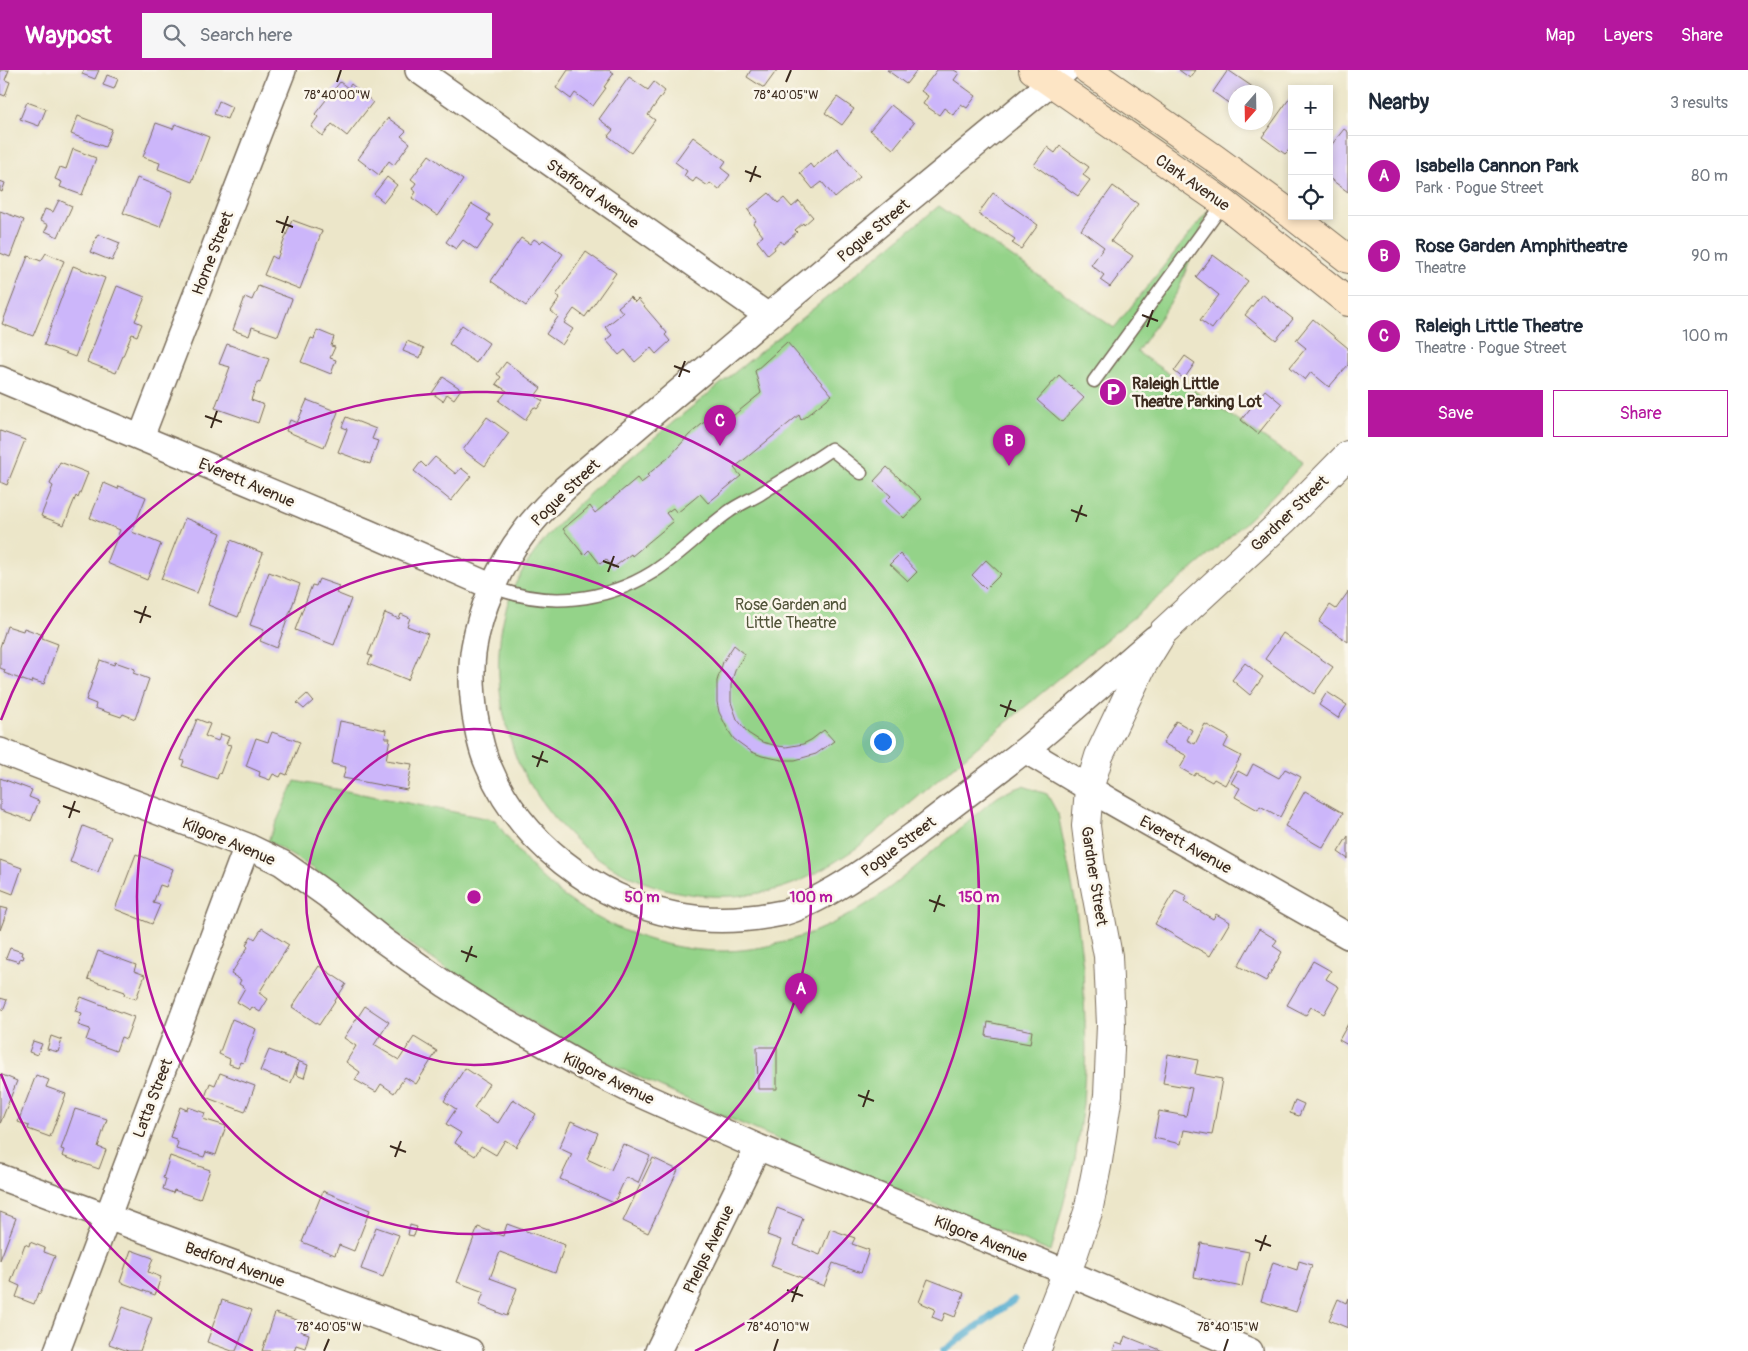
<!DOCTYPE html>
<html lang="en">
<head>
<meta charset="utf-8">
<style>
	:root { --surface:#fff; --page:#f6f6f7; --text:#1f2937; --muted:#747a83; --line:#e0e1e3; --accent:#b5179e }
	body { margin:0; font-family:Pangolin,sans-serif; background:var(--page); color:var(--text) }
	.controls { position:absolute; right:15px; top:15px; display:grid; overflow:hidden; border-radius:0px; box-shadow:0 2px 8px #0003 }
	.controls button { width:45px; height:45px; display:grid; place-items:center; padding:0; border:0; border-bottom:1px solid var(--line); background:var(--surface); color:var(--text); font:25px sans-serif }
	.compass { position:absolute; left:1228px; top:15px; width:45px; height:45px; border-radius:50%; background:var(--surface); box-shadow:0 2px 8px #0003; rotate:200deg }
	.you { position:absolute; left:882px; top:671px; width:18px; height:18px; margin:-12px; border:4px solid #fff; border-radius:50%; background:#1a73e8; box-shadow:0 0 0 8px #1a73e833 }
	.badge { display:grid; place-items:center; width:32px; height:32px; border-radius:50%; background:var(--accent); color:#fff; font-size:16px; font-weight:700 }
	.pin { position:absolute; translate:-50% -41px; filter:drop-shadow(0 1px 2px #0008) }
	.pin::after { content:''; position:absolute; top:26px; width:18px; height:15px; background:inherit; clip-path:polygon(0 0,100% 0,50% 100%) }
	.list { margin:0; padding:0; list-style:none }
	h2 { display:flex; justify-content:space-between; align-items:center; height:65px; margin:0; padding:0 20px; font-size:21px }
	h2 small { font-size:16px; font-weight:400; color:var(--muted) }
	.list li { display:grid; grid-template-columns:32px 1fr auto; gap:15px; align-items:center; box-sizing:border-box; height:80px; padding:0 20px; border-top:1px solid var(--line) }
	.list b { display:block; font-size:19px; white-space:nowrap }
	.list p { margin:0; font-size:16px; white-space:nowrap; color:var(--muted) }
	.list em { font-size:16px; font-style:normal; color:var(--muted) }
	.actions { display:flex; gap:10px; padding:15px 20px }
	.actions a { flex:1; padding:11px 0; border:1px solid var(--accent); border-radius:0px; text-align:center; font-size:18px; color:var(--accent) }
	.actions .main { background:var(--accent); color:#fff }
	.icon { flex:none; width:28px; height:28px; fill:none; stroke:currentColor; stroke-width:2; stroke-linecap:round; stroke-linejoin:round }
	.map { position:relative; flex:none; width:1348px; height:1281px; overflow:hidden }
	header { display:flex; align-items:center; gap:30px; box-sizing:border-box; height:70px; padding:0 25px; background:var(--accent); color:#fff }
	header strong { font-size:24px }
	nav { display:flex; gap:28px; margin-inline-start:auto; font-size:18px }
	.search { width:350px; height:45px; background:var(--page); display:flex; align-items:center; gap:12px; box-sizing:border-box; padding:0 18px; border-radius:0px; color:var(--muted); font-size:19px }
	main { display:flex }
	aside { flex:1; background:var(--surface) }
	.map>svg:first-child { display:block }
</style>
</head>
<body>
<header>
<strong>Waypost</strong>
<div class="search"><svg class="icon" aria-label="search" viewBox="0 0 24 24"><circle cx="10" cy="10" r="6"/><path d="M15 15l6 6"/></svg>Search here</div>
<nav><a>Map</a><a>Layers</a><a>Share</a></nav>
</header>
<main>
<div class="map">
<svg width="1348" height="1281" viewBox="0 0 1348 1281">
	<rect width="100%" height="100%" fill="#fbf7ec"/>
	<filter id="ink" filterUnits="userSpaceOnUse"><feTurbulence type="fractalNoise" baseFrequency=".02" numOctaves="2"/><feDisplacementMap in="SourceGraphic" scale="10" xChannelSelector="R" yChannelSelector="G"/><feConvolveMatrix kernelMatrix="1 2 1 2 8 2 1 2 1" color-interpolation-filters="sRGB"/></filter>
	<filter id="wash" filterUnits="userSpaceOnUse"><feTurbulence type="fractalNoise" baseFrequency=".0096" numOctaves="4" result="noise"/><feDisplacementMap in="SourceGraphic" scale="20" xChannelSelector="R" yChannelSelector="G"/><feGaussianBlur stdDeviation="1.12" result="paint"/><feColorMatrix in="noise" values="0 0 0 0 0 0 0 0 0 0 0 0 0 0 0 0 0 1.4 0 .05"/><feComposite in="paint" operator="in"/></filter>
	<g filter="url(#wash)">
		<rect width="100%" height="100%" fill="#ece6c9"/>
		<path fill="#94d389" stroke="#687e54" d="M939,136L1114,258L1208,141L1178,221L1137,282L1302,394C1243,462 1171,516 1102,573C1020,640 940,709 858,777C831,795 802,814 770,821C682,840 597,807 544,735C533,719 522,703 515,685C512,676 510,666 507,657C495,614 495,561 513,519C533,475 570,441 606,409C641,378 677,349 713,320C789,259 864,197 939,136Z
			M295,711L495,750C513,776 532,801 557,821C603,858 666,882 725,881C775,880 825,861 867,834C902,811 934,780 967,753C977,744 987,734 999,726C1006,722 1015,719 1023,716L1047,724L1058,744L1075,830L1083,897L1086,979L1083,1034L1075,1089L1051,1182L826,1090L710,1040L569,975L473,917L409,873L376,845L312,798L268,771Z"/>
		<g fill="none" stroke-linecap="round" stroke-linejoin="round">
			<path stroke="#51abcf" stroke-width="7" d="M943,1281L1014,1230"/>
		</g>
		<g id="blocks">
			<path fill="#ccb6fa" d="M0,0H9L5,10L10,12L5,26L0,24Z
				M84,0H99L95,9L82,4Z
				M568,0H609L614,3L604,17L606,18L593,36L575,23L571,29L556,18Z
				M751,0H777L764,18L747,7Z
				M887,0H917L906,14Z
				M937,0H954L959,3L954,10L976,26L967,38L961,34L953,45L944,38L939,45L923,34L928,26L921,21Z
				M1179,0H1196L1190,8Z
				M1228,0L1260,22H1236L1234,37L1213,22Z
				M107,5L118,9L114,19L103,15Z
				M629,7L648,20L654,12L665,21L648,45L655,50L631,83L608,66L613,60L599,49Z
				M340,12L348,18L351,14L373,32L347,66L332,54L323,66L311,57L318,47L315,44Z
				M1292,25V77L1285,84L1262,67Z
				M837,27L854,39L842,55L825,43Z
				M219,31L232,37L227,49L214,44Z
				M27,32L46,39L39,56L20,49Z
				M891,35L914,53L893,79L870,60Z
				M78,46L112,59L105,77L71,64Z
				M388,48L406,61L401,66L410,73L394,95L389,91L379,105L358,89Z
				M156,53L173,59L175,54L209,67L192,112L158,99L160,93L143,87Z
				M1344,59L1348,62V122L1329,108V78Z
				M693,67L726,91L721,98L730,105L719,120L710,113L708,116L696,108L693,112L684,106L687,101L675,92Z
				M1060,76L1089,97L1083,105L1090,110L1078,126L1034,95L1047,77L1055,83Z
				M837,78L860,107L835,128L822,112L813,119L800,103L810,94L813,98Z
				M73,79L96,88L82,125L60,117L62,112L55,109L60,97L66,99Z
				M429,85L463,110L438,146L412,128L416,122L412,119L416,113L411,109Z
				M387,107L397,115L384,132L374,124Z
				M137,108L173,122L160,157L123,143Z
				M0,111L5,113L2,122L0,121Z
				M1113,116L1138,134L1111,171L1133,186L1110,217L1100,210L1104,205L1091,195L1104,177L1081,160Z
				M769,123L778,133L784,128L792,137L799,131L813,147L804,155L803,153L795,160L797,162L783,174L781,171L774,177L775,179L768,185L757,171L763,166L753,153L756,151L748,140Z
				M993,123L1038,155L1021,179L1012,173L1015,169L978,144Z
				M59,130L72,136L58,167L45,161L48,155L40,151L45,139L53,142Z
				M472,134L490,145L487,150L494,155L477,180L463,170L456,179L446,172Z
				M0,141L24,150L10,187L0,183Z
				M292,150L322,161L300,219L264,205L272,186L277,189Z
				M98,164L120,173L112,191L90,182Z
				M521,168L530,174L534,169L540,173L543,170L563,184L526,236L491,211Z
				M586,182L616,203L585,247L574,239L564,253L573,259L562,275L546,264L558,247L551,241L560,228L556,225Z
				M46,183L64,191L33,266L2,254L28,186L41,191Z
				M1213,185L1248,211L1212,259L1200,250L1219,225L1196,207Z
				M73,196L105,208L75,287L44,275Z
				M117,216L145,227L135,251L142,254L137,266L132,264L116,303L87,292Z
				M258,216L292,229L278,266L252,257L249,266L233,260L245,227L252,230Z
				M1262,224L1293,249L1276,270L1245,245Z
				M630,227L635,232L638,229L667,263L665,265L670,271L656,284L651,278L635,292L625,280L619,285L606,270L612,265L605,257L623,243L618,237Z
				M1313,249L1348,278V295L1329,317L1311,302L1305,310L1290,297L1306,278L1296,270Z
				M462,255L489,273L476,293L449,274Z
				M317,260L334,267L331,276L335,277L330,288L336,290L331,304L301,292L311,268L314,269Z
				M407,271L424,278L420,288L403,281Z
				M787,272L832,325L801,350L799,345L734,398L741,406L708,433L700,424L677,443L673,438L666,443L673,452L632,486L631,484L613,498L606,489L600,494L589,480L584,485L563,459L590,436L595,443L637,408L641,413L649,407L647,405L669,387L689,365L714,344L723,354L761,323L755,301Z
				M227,274L269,289L260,313L257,312L251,330L264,335L258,353L215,338L230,297L219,294Z
				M1185,286L1195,293L1184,309L1174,301Z
				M506,292L541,318L535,326L543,331L537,339L534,337L525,350L499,331L507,321L496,314L501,307L497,304Z
				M1059,305L1084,328L1062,352L1037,330Z
				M443,307L461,319L454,329L447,324L443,331L432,323Z
				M1265,320L1282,334L1258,364L1241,350Z
				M307,330L338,342L324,377L286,361L290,350L297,353Z
				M346,347L376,359L372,369L378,371L370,394L338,382L347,359L342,357Z
				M487,347L509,363L485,396L463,380Z
				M0,361L25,370L7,415L0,412Z
				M435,387L456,404L461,398L471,406L451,431L414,401L421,392L426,397Z
				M60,392L88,403L78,428L76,426L64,455L41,446L53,416L50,414Z
				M887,397L922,429L904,448L886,431L891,426L874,411Z
				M104,413L118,419L119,416L146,427L132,462L161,474L147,510L107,493L120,460L90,448Z
				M185,448L221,463L197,523L161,509Z
				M231,470L263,483L238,547L208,535Z
				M900,484L917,502L908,511L890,494Z
				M986,490L1001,504L986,519L972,505Z
				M269,502L300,514L277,578L260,571L264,560L250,555Z
				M319,509L339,516L336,523L351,529L334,575L295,560L312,515L316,516Z
				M1348,522V572L1319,552L1330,535L1336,539Z
				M385,543L399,549L401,544L410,548L407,556L428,564L408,610L368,594L372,586L368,585Z
				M7,556L23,561L24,558L43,565L42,568L58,574L44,614L32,610L31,613L4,603L5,600L0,598V577Z
				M1283,563L1333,597L1314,624L1265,589Z
				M734,575L745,584L736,598L733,607L731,615V632L737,649L748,663L762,672L778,676L786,677L803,674L811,670L824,660L834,671L816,684L795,690H782L762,686L752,682L734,669L728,660L719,642L717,632V611L723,592Z
				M100,590L114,595L115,592L135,599L133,603L149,609L135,649L123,644L121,647L95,638L96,634L86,630Z
				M1245,593L1263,607L1250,625L1232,610Z
				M1327,622L1347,635L1338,648L1319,635Z
				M307,624L313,631L304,639L297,633Z
				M197,649L210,654L205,666L218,671L221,664L229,667L226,674L231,675L220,704L219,703L217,709L182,696L184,691L181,690Z
				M340,651L386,660L385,668H390L386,690L412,694L407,720L343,708L346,697L332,694Z
				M1176,651L1192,660L1187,670L1195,674L1205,654L1229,667L1224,677L1241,686L1225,715L1214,709L1212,712L1196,703L1194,706L1180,698L1187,686L1163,673Z
				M272,662L300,672L287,705L282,703L280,707L273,704L270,710L259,706L260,702L246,696L256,668L268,672Z
				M1253,694L1279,708L1285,699L1301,707L1280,747L1260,736L1258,740L1235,727L1240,718L1231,713L1238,701L1247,706Z
				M0,708L32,720L29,727L39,731L31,751L0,740Z
				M1305,721L1343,743L1323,778L1285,756Z
				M83,756L111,767L98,802L70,792Z
				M1348,766V789L1338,782Z
				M136,784L173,799L166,817L160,815L153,833L160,835L152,854L115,839Z
				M0,790L22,798L13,824L0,819Z
				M1175,820L1187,826L1184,832L1213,849L1216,844L1230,852L1210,886L1155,854Z
				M0,837L8,839L0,860Z
				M262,858L289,875L259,923L268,929L260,942L252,937L250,940L237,932L245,918L239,914L241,910L231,904L248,877L246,875L251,866L255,869Z
				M1259,859L1277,870L1273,876L1282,882L1266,911L1238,896Z
				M10,878L22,882L21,885L24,886L23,889L20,888L19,892L6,888Z
				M98,881L136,895L134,901L145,905L136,929L124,925L125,922L88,909Z
				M1313,891L1331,901L1326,909L1339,917L1324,944L1311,937L1306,945L1287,935Z
				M319,896L346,914L319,955L292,937Z
				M81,927L134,947L126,969L121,967L116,981L86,970L90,959L78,955L82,943L75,941Z
				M0,928L7,930L3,940L0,938Z
				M365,936L389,952L374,975L399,990L414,967L437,981L416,1014L405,1007L394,1023L381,1014L376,1022L355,1010L360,1002L346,992L356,976L344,968Z
				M232,949L256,959L243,993L240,992L238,997L229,994L230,989L219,984Z
				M988,952L1032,961L1030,974L986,966Z
				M1348,954V975L1339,970Z
				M51,966L62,970L58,982L47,979Z
				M33,971L42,974L37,985L29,982Z
				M757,977H777V1019H758Z
				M269,980L308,995L304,1008L296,1005L299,992L291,1013L260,1001Z
				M1168,984L1198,990L1195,1004L1222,1009L1212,1065L1184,1060L1181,1074L1154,1068L1159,1041L1186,1046L1192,1018L1163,1013Z
				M465,998L489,1014L474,1038L498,1053L513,1029L536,1044L516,1077L505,1070L496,1085L481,1076L475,1086L455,1073L461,1063L446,1054L456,1039L444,1031Z
				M220,1003L255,1016L245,1042L205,1027L210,1013L215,1015Z
				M0,1004L17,1011L0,1054Z
				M36,1005L49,1010L46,1017L66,1024L50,1067L28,1059L29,1056L18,1052Z
				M1295,1030L1304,1034L1299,1046L1290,1043Z
				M180,1037L187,1040L188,1037L205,1043L203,1049L226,1056L216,1085L206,1082L204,1087L176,1079L178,1072L176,1071V1069L170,1067Z
				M75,1039L107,1049L98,1077L106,1080L99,1099L62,1086L64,1080L61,1079Z
				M571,1051L598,1063L587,1089L611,1100L623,1074L650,1086L638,1113L626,1107L614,1133L560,1109L572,1084L559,1078Z
				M170,1086L210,1100L200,1129L174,1120L173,1123L163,1119L166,1109L163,1108Z
				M653,1088L678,1100L648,1163L623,1151Z
				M323,1121L370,1140L354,1181L339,1175L335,1185L302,1172Z
				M777,1138L803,1148L794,1175L820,1185L830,1159L855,1168L852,1174L869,1180L861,1203L833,1193L824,1216L771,1196L781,1170L767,1165Z
				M0,1142L16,1148L0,1190Z
				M507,1154L565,1175L555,1203L500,1182L490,1208L517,1218L507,1246L479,1235L484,1222L457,1212L478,1157L503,1166Z
				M410,1155L417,1157L414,1166L408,1165Z
				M376,1157L399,1165L383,1207L361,1199Z
				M30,1172L45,1178L44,1182L55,1186L40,1224L38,1223L34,1234L16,1227L20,1216L11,1212L25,1174L29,1176Z
				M1201,1173L1249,1182L1242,1217L1194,1207Z
				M131,1180L153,1188L148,1202L161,1207L155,1225L120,1212Z
				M1299,1191L1312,1195L1296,1242L1261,1231L1273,1192L1297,1200Z
				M928,1209L964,1223L955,1247L945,1243L942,1251L932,1247L935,1239L919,1232Z
				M1348,1228V1258L1329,1250L1338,1229L1346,1233Z
				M222,1230L252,1240L236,1281H232L207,1272Z
				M123,1237L152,1248L140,1281H128L109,1274Z
				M275,1243L303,1252L300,1261L309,1264L305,1278L296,1275L294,1281H262Z
				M1125,1266L1163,1281H1113L1116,1273L1122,1275Z"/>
		</g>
	</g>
	<g filter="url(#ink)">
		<use href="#blocks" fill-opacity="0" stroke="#796c5a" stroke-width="1"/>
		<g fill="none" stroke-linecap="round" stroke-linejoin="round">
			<defs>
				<path id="service" d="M1094,311L1224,133
					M493,517C546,538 605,532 653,502C680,485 702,461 727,443C737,435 750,430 760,424C784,409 808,395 831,379L861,403"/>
				<path id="minor" d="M418,0L768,246
					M1066,0L768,246L565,418C550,432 535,447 523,464C500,494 480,540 474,577C470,600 472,623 475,645C478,662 481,679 488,695C519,771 595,829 675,845C710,852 748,850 782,843C796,840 811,832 824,825C861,805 893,780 927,755C960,729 994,705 1026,679C1070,643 1112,605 1155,568
					M0,309L367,462L493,517
					M141,367L283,0
					M1025,680L1110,731L1348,866
					M0,681L247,776L282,793L327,825L384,871L446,915L493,945L586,998L632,1021L758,1077L1049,1195L1250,1281
					M0,1107L470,1281
					M57,1281L247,776
					M658,1281L758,1077"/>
				<path id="tertiary" d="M1036,1281L1073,1186L1088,1142L1098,1091L1108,1025L1111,955L1108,886L1091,796L1086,756L1089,719L1099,686L1142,596L1163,562L1285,449L1348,385"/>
				<path id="secondary" d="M1033,0L1224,133L1348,232
					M1088,0L1214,88L1292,145
					M1293,146L1348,189"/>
			</defs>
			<use href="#service" stroke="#796c5a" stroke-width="15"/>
			<use href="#minor" stroke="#796c5a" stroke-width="28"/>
			<use href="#tertiary" stroke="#796c5a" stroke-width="30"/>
			<use href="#secondary" stroke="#796c5a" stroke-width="30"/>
			<use href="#service" stroke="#fff" stroke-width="12"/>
			<use href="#minor" stroke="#fff" stroke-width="25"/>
			<use href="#tertiary" stroke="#fff" stroke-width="28"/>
			<use href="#secondary" stroke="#fde5c5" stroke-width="28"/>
		</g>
	</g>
	<path fill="none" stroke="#3b2a1e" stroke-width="2" d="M337,12L341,0M786,12L791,0M745,101L761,107M750,112L756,96M276,151L293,157M282,163L288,146M1142,245L1158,251M1147,257L1153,240M674,296L690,302M679,307L685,291M205,346L222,352M211,358L217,341M1071,440L1087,446M1076,452L1082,435M603,491L619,497M608,502L614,486M134,541L151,547M140,553L146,536M1000,635L1016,641M1005,647L1011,630M532,686L548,692M537,697L543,681M63,736L80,742M69,748L75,731M929,830L945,836M934,842L940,825M461,881L477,887M466,892L472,876M858,1025L874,1031M863,1037L869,1020M390,1076L406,1082M395,1087L401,1071M1255,1170L1271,1176M1260,1181L1266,1165M787,1220L803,1226M792,1232L798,1215M324,1281L329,1269M774,1281L778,1269M1224,1281L1228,1269"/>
	<g fill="none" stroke="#b5179e" stroke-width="2.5">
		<circle cx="474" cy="827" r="168"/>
		<circle cx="474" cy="827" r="337"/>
		<path d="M253 1281A505 505 0 0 1 1 1004M1 650A505 505 0 1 1 695 1281"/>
	</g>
	<defs>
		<symbol id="parking-disc" viewBox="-11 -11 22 22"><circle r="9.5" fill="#b5179e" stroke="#fbf7ec"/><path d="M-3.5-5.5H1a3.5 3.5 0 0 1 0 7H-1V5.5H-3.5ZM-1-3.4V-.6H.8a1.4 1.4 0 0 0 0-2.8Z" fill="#fff"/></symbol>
	</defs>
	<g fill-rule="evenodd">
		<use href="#parking-disc" x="1097" y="306" width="32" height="32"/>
	</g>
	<g text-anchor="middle" stroke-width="5" stroke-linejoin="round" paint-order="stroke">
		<g font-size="16" fill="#3b2a1e" stroke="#fbf7ec">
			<text transform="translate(1193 112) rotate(35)" y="6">Clark Avenue</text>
			<text transform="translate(593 123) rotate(35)" y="6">Stafford Avenue</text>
			<text transform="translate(873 160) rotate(-40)" y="6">Pogue Street</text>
			<text transform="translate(212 183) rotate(-69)" y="6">Horne Street</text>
			<text transform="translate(247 412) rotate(23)" y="6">Everett Avenue</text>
			<text transform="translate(565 422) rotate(-44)" y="6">Pogue Street</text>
			<text transform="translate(1289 443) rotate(-44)" y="6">Gardner Street</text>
			<text transform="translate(229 771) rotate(23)" y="6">Kilgore Avenue</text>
			<text transform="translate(1186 774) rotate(29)" y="6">Everett Avenue</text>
			<text transform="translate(898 776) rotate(-37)" y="6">Pogue Street</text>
			<text transform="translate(1095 806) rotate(81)" y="6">Gardner Street</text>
			<text transform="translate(609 1008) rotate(26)" y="6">Kilgore Avenue</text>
			<text transform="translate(152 1028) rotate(-69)" y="6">Latta Street</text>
			<text transform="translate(981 1168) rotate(22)" y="6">Kilgore Avenue</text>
			<text transform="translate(708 1179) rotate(-64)" y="6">Phelps Avenue</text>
			<text transform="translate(235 1194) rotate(20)" y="6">Bedford Avenue</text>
		</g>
		<g font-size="16" font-weight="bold" fill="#3b2a1e" stroke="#fbf7ec" text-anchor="start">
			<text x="1132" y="319">Raleigh Little<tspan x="1132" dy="18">Theatre Parking Lot</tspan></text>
		</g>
		<g font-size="16" fill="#515439" stroke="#fbf7ec">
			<text x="791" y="540">Rose Garden and<tspan x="791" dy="18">Little Theatre</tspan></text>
		</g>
	</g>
	<g font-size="12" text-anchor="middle" fill="#3b2a1e" stroke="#fbf7ec" stroke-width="5" stroke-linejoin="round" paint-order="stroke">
		<text x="337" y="29">78°40'00"W</text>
		<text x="786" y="29">78°40'05"W</text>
		<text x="329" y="1261">78°40'05"W</text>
		<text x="778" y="1261">78°40'10"W</text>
		<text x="1228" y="1261">78°40'15"W</text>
	</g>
	<circle cx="474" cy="827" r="8" fill="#b5179e" stroke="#fbf7ec" stroke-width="2.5"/>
	<g font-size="15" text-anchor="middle" font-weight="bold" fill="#b5179e" stroke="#fbf7ec" stroke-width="5" stroke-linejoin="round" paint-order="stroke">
		<text x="642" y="832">50 m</text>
		<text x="811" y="832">100 m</text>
		<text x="979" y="832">150 m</text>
	</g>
</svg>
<div class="controls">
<button>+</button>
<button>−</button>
<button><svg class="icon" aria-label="locate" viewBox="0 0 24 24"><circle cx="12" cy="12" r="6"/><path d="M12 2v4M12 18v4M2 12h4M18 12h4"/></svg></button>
</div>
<svg class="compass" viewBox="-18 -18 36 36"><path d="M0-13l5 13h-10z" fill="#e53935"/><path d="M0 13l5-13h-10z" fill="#747a83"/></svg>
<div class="you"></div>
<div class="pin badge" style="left:801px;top:944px">A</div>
<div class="pin badge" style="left:1009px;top:396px">B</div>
<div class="pin badge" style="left:720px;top:376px">C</div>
</div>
<aside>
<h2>Nearby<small>3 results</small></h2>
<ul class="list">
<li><span class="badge">A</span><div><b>Isabella Cannon Park</b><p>Park · Pogue Street</p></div><em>80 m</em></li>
<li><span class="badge">B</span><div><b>Rose Garden Amphitheatre</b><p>Theatre</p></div><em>90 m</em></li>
<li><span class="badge">C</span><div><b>Raleigh Little Theatre</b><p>Theatre · Pogue Street</p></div><em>100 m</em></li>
</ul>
<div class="actions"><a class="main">Save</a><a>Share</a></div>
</aside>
</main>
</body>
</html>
